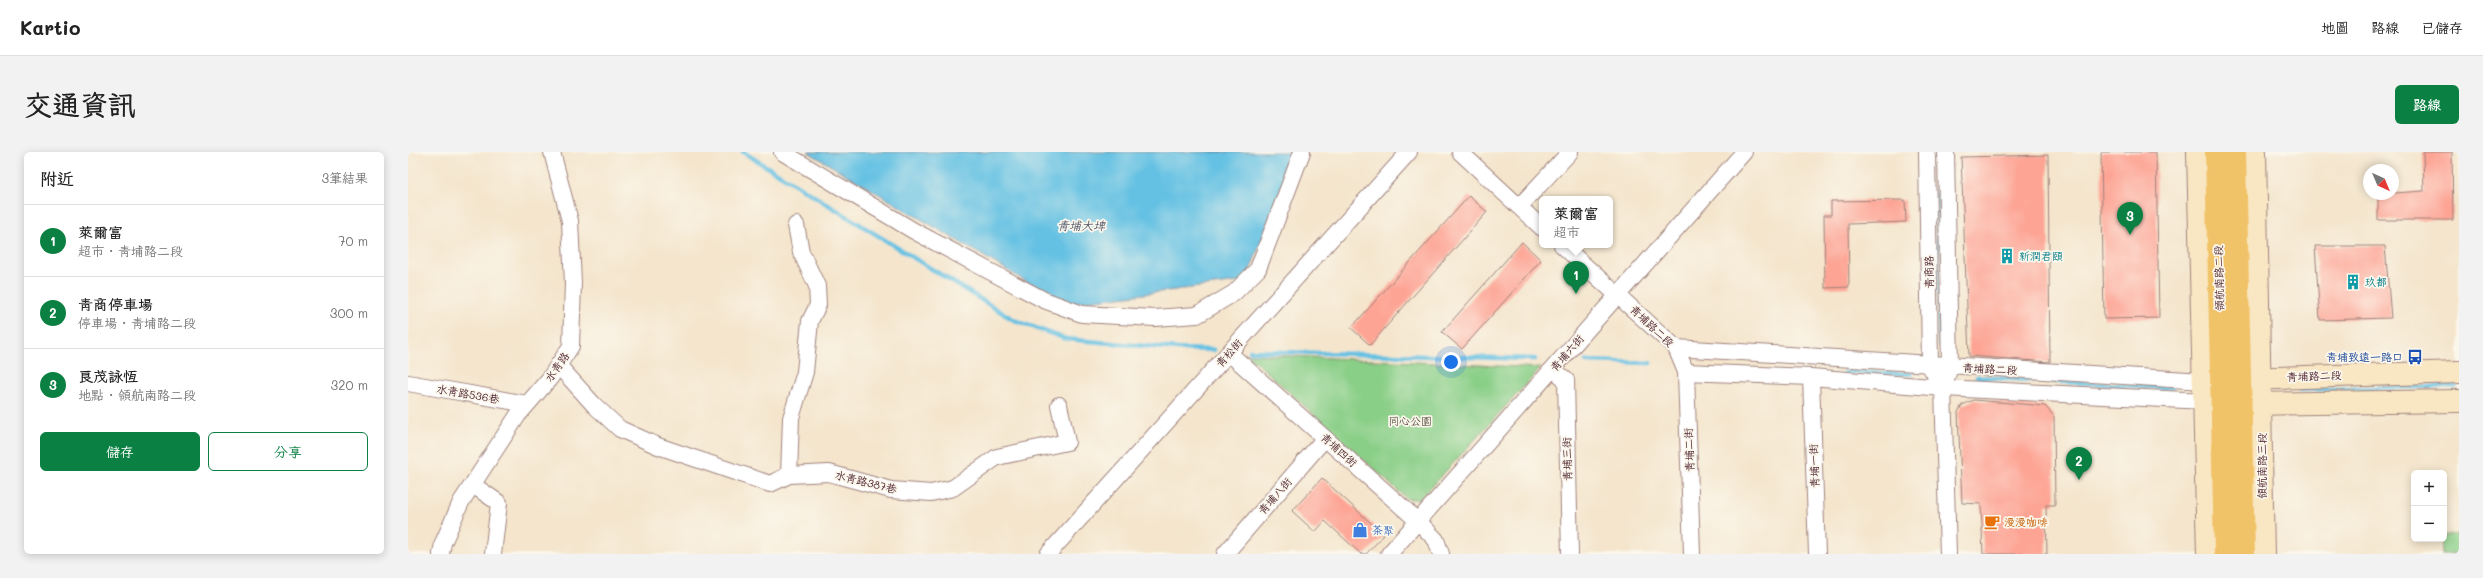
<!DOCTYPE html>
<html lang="zh-TW">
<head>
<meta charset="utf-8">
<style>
	:root { --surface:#fff; --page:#f2f2f2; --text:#222; --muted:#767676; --line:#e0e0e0; --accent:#0b8043 }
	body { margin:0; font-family:Mali,"LXGW WenKai TC",sans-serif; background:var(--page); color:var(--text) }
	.controls { position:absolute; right:12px; bottom:12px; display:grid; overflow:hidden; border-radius:6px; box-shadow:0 2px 10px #0003 }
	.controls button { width:36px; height:36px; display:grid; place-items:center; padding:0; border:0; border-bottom:1px solid var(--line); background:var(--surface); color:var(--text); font:20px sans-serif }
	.compass { position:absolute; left:1955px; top:12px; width:36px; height:36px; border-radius:50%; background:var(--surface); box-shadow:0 2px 10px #0003; rotate:136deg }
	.you { position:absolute; left:1043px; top:210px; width:14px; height:14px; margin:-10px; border:3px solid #fff; border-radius:50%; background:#1a73e8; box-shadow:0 0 0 6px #1a73e833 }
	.badge { display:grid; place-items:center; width:26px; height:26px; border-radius:50%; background:var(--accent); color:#fff; font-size:13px; font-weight:700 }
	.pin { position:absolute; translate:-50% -33px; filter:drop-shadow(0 1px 2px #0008) }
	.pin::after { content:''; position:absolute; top:21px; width:14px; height:12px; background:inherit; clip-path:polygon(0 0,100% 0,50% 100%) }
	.popup { position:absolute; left:1131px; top:44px; width:74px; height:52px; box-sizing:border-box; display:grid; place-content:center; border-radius:6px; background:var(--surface); filter:drop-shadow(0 1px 3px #0005); font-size:13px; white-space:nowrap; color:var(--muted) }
	.popup b { font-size:15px; color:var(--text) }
	.popup::after { content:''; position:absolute; left:50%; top:100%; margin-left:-8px; border:8px solid transparent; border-top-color:var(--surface) }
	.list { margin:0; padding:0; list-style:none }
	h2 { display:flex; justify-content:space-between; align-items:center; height:52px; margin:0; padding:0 16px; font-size:17px }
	h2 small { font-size:13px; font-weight:400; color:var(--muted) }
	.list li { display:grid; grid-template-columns:26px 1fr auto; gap:12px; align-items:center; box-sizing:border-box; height:72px; padding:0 16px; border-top:1px solid var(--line) }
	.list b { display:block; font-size:15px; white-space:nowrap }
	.list p { margin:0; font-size:13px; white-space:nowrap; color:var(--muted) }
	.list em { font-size:13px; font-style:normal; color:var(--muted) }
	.actions { display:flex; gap:8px; padding:12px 16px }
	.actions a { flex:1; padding:9px 0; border:1px solid var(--accent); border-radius:6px; text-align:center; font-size:14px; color:var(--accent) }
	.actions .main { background:var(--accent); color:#fff }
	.map { position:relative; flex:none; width:2051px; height:402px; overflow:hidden; border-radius:6px }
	header { display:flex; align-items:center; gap:24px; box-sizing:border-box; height:56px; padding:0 20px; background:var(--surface); border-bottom:1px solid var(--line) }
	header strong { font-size:19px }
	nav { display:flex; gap:22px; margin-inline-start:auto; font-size:14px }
	.intro { display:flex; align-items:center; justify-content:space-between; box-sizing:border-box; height:96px; padding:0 24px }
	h1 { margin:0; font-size:28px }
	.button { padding:10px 18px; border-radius:6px; background:var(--accent); color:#fff; font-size:14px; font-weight:700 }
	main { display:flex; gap:24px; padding:0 24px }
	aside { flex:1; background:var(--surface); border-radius:6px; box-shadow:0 2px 10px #0003 }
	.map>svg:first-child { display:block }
</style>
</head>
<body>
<header>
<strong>Kartio</strong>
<nav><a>地圖</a><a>路線</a><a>已儲存</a></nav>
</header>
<div class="intro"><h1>交通資訊</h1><a class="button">路線</a></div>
<main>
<aside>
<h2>附近<small>3筆結果</small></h2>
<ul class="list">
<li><span class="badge">1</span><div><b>萊爾富</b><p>超市 · 青埔路二段</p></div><em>70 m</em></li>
<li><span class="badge">2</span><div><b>青商停車場</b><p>停車場 · 青埔路二段</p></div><em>300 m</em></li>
<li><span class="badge">3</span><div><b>良茂詠恆</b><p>地點 · 領航南路二段</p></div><em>320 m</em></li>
</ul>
<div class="actions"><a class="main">儲存</a><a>分享</a></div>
</aside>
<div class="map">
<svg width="2051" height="402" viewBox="0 0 2051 402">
	<rect width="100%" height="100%" fill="#fbf7ec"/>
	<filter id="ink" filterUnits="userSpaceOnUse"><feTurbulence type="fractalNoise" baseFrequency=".025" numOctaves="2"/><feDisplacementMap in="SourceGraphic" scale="8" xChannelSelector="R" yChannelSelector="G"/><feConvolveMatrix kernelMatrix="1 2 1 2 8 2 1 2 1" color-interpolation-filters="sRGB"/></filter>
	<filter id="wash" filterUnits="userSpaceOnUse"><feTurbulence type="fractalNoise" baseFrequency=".012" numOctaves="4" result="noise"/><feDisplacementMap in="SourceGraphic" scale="16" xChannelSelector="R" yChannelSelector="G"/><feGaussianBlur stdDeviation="0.9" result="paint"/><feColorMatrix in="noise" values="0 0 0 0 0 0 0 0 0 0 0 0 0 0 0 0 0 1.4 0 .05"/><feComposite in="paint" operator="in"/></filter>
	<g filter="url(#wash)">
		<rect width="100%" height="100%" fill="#f4e5cc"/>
		<path fill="#8acf88" stroke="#6a775a" d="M839,202L1133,216L1025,333L1011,347H999Z
			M2036,383H2051V402H2034L2033,387H2036Z"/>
		<path fill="#65c1e3" stroke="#587087" d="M400,0H887L838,129L656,152Z"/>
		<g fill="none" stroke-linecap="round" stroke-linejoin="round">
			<path stroke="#65c1e3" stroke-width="4.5" d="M335,0L606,168L658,187L770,197L806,198
				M1528,0L1532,193
				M842,199L1127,207
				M1178,209L1242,211
				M1437,220L1503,222
				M1569,225L1764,236
				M1891,238L2048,234"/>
		</g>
		<g id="blocks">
			<path fill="#fda494" d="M1693,0H1748L1751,166L1696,167Z
				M2015,0H2044L2045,68H1970V42L2016,39Z
				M1640,3L1642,210L1561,204L1553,5Z
				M1061,44L1079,60L962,193L943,176Z
				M1497,48L1498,70L1440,72L1441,135L1417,136L1416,63H1423V49Z
				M1114,90L1133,108L1054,197L1034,180Z
				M1907,94H1977L1983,166L1912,168Z
				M1566,248L1637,254L1646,264L1647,353H1638L1639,402H1575L1573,352L1554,351L1550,260L1554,253Z
				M914,326L976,383L958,402H953L917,369L907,380L884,359Z"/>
		</g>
	</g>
	<g filter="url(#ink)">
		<use href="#blocks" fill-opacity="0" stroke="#9f827c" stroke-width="1"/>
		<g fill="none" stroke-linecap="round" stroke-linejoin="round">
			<defs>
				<path id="street" d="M374,0L506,79L636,148L674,162L747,166L789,163L826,141L850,117L894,0
					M1052,0L1134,76
					M1519,0L1522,214L1527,223
					M1538,0L1542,215L1535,236L1540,402
					M1111,55L1162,0
					M1154,93L1268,196L1796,229
					M1268,196L1278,220L1284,402
					M821,201L1010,369L1028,388L1033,402
					M150,213L186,253L212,277L250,294L362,332L381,323L421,321L483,338L523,341L545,336L589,305L659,290L651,253
					M1145,217L1158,228L1162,402
					M1278,220L1403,225L1535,236L1797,249
					M1403,225L1409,402
					M0,231L119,252
					M381,323L383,266L397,220L402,169L410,153L409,134L393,100L388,73
					M65,333L91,351L85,402
					M33,402L35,391L53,350L110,263L142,226L163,194L165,131L162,69L144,0
					M640,402L1001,0
					M817,402L917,286
					M981,402L1336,0"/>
				<path id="secondary" d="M1790,0L1800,402
					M1847,0L1855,402
					M1837,227L2051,220
					M1840,252L2051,249"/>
				<path id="primary" d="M1808,0L1817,402
					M1827,0L1836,402"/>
			</defs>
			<use href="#street" stroke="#9f827c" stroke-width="18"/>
			<use href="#secondary" stroke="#9f827c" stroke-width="24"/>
			<use href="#primary" stroke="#9f827c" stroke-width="24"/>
			<use href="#street" stroke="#fff" stroke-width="16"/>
			<use href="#secondary" stroke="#f9e7c3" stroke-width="22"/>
			<use href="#primary" stroke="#f1c369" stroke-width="22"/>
		</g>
	</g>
	<defs>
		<symbol id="building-bare" viewBox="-9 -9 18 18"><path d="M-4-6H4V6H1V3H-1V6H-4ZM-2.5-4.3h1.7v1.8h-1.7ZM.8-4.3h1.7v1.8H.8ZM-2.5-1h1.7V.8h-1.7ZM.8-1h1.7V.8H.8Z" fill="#0f9aa8" stroke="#fbf7ec" stroke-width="2.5" paint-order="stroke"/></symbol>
		<symbol id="bus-bare" viewBox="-9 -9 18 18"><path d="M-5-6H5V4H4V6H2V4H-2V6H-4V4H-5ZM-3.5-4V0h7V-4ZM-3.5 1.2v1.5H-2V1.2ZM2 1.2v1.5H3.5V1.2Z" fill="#1a4fb4" stroke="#fbf7ec" stroke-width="2.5" paint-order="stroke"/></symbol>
		<symbol id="cafe-bare" viewBox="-9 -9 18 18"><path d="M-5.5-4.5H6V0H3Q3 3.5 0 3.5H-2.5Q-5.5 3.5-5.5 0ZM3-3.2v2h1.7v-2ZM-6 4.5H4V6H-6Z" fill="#e8710a" stroke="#fbf7ec" stroke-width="2.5" paint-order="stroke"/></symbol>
		<symbol id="shop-bare" viewBox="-9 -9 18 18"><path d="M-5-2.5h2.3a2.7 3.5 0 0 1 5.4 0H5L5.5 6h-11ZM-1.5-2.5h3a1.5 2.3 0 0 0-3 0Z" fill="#3f7fe0" stroke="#fbf7ec" stroke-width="2.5" paint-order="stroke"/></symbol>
	</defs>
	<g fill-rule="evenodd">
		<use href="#building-bare" x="1588" y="93" width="22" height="22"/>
		<use href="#building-bare" x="1934" y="119" width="22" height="22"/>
		<use href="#bus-bare" x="1996" y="194" width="22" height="22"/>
		<use href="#cafe-bare" x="1573" y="359" width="22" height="22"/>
		<use href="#shop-bare" x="941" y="367" width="22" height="22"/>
	</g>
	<g text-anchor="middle" stroke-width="3.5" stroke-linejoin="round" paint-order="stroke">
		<g font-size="11" fill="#0d838f" stroke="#fbf7ec" text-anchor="start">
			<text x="1611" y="108">新潤君頤</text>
			<text x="1957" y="134">玖都</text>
		</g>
		<g font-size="11" fill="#4a1f2b" stroke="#fbf7ec">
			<text transform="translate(1521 120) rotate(-91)" y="4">青商路</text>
			<text transform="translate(1811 126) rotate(-91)" y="4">領航南路二段</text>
			<text transform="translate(1244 174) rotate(43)" y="4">青埔路二段</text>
			<text transform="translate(821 201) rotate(-48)" y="4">青松街</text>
			<text transform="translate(1159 201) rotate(-49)" y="4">青埔六街</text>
			<text transform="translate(149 215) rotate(-55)" y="4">水青路</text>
			<text transform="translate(1582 217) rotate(3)" y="4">青埔路二段</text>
			<text transform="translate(1906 224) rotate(-2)" y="4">青埔路二段</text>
			<text transform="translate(60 242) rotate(10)" y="4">水青路536巷</text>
			<text transform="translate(931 298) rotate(42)" y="4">青埔四街</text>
			<text transform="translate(1281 298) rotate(-92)" y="4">青埔二街</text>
			<text transform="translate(1159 307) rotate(-91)" y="4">青埔三街</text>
			<text transform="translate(1406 314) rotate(-92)" y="4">青埔一街</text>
			<text transform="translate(1854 314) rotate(-90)" y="4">領航南路三段</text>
			<text transform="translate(458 330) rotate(14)" y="4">水青路387巷</text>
			<text transform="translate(867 344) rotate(-49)" y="4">青埔八街</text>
		</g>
		<g font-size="11" fill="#164399" stroke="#fbf7ec" text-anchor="end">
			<text x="1995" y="209">青埔致遠一路口</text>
		</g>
		<g font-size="11" fill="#5d5447" stroke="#fbf7ec">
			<text x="1002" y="273">同心公園</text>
		</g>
		<g font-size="11" fill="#c56008" stroke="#fbf7ec" text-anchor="start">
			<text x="1596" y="374">漫漫咖啡</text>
		</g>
		<g font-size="11" fill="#366cbe" stroke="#fbf7ec" text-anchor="start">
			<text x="964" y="382">茶聚</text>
		</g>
		<g font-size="12" font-style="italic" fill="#53586b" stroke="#fbf7ec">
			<text x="673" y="78">青埔大埤</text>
		</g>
	</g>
</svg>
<div class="controls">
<button>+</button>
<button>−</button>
</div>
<svg class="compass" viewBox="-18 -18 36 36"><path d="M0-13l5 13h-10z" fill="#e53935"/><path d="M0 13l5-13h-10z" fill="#767676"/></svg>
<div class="you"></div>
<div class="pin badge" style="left:1168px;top:142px">1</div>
<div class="popup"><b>萊爾富</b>超市</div>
<div class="pin badge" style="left:1671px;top:328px">2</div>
<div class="pin badge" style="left:1722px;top:83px">3</div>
</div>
</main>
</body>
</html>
